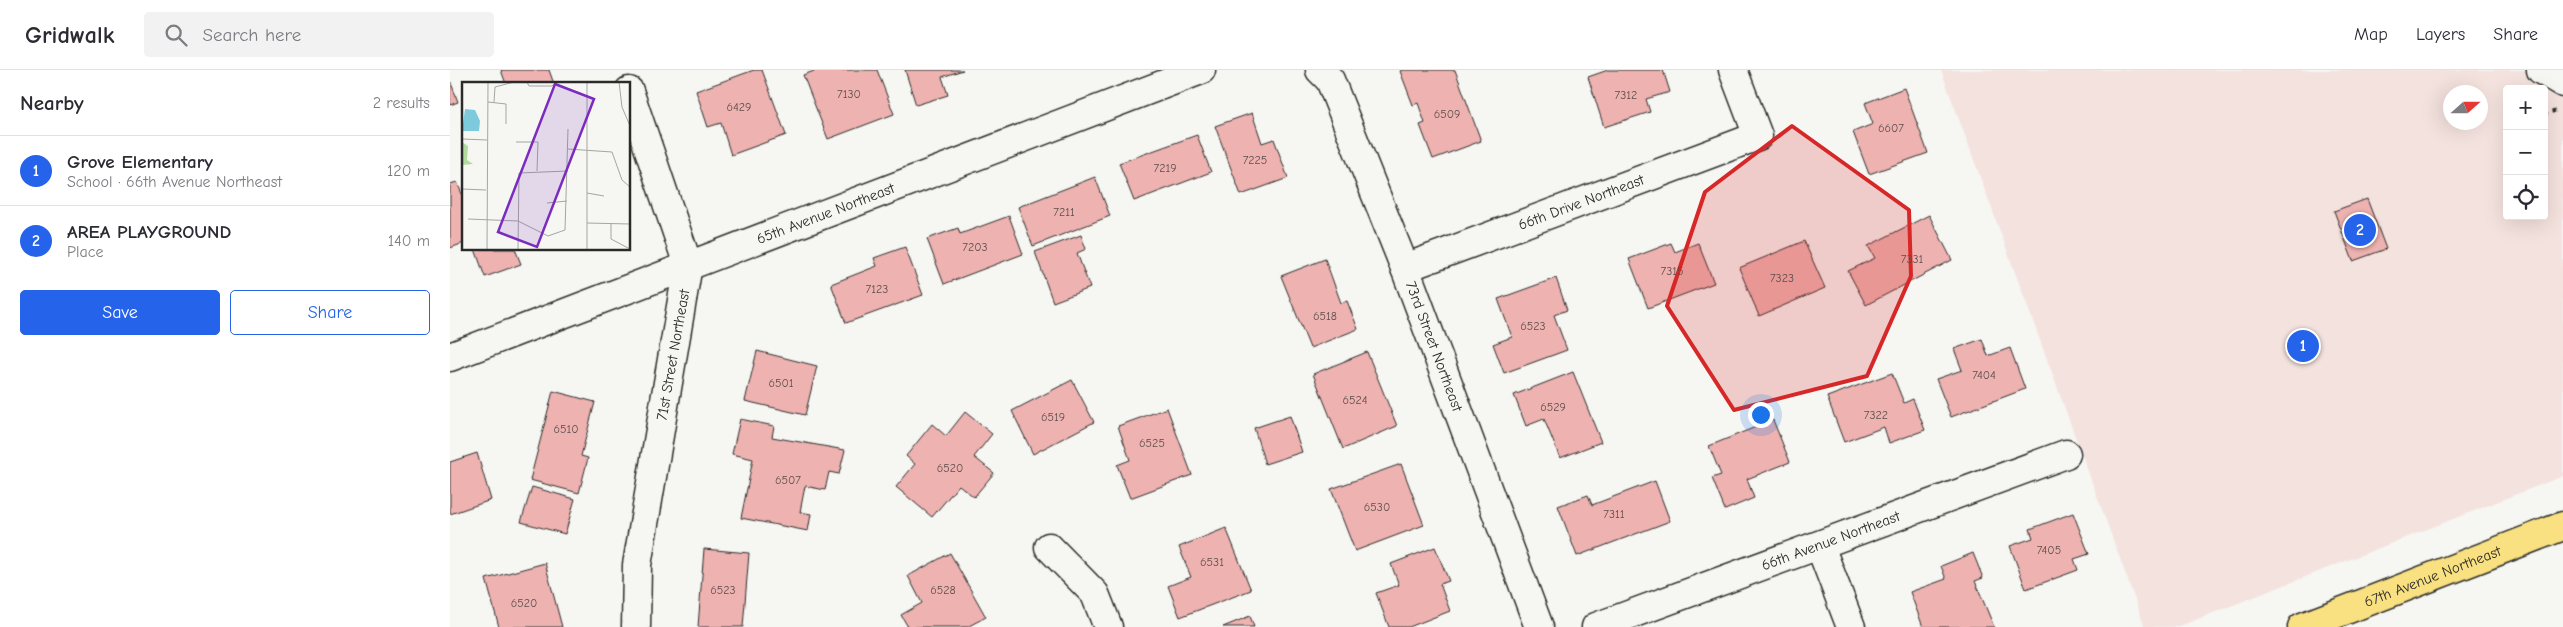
<!DOCTYPE html>
<html lang="en">
<head>
<meta charset="utf-8">
<style>
	:root { --surface:#fff; --page:#f2f2f3; --text:#2b2b33; --muted:#7c7c81; --line:#e1e1e2; --accent:#2563eb }
	body { margin:0; font-family:"Comic Neue",sans-serif; background:var(--page); color:var(--text) }
	.controls { position:absolute; right:15px; top:15px; display:grid; overflow:hidden; border-radius:5px; box-shadow:0 5px 20px #0002 }
	.controls button { width:45px; height:45px; display:grid; place-items:center; padding:0; border:0; border-bottom:1px solid var(--line); background:var(--surface); color:var(--text); font:25px sans-serif }
	.compass { position:absolute; left:1993px; top:15px; width:45px; height:45px; border-radius:50%; background:var(--surface); box-shadow:0 5px 20px #0002; rotate:69deg }
	.you { position:absolute; left:1310px; top:344px; width:18px; height:18px; margin:-12px; border:4px solid #fff; border-radius:50%; background:#1a73e8; box-shadow:0 0 0 8px #1a73e833 }
	.badge { display:grid; place-items:center; width:32px; height:32px; border-radius:50%; background:var(--accent); color:#fff; font-size:16px; font-weight:700 }
	.pin { position:absolute; translate:-50% -50%; border:2px solid #fff; box-shadow:0 1px 5px #0006 }
	.list { margin:0; padding:0; list-style:none }
	h2 { display:flex; justify-content:space-between; align-items:center; height:65px; margin:0; padding:0 20px; font-size:21px }
	h2 small { font-size:16px; font-weight:400; color:var(--muted) }
	.list li { display:grid; grid-template-columns:32px 1fr auto; gap:15px; align-items:center; box-sizing:border-box; height:70px; padding:0 20px; border-top:1px solid var(--line) }
	.list b { display:block; font-size:19px; white-space:nowrap }
	.list p { margin:0; font-size:16px; white-space:nowrap; color:var(--muted) }
	.list em { font-size:16px; font-style:normal; color:var(--muted) }
	.actions { display:flex; gap:10px; padding:15px 20px }
	.actions a { flex:1; padding:11px 0; border:1px solid var(--accent); border-radius:5px; text-align:center; font-size:18px; color:var(--accent) }
	.actions .main { background:var(--accent); color:#fff }
	.icon { flex:none; width:28px; height:28px; fill:none; stroke:currentColor; stroke-width:2; stroke-linecap:round; stroke-linejoin:round }
	.map { position:relative; flex:none; width:2113px; height:557px; overflow:hidden }
	header { display:flex; align-items:center; gap:30px; box-sizing:border-box; height:70px; padding:0 25px; background:var(--surface); border-bottom:1px solid var(--line) }
	header strong { font-size:24px }
	nav { display:flex; gap:28px; margin-inline-start:auto; font-size:18px }
	.search { width:350px; height:45px; background:var(--page); display:flex; align-items:center; gap:12px; box-sizing:border-box; padding:0 18px; border-radius:5px; color:var(--muted); font-size:19px }
	main { display:flex }
	aside { flex:1; background:var(--surface) }
	.map>svg:first-child { display:block }
</style>
</head>
<body>
<header>
<strong>Gridwalk</strong>
<div class="search"><svg class="icon" aria-label="search" viewBox="0 0 24 24"><circle cx="10" cy="10" r="6"/><path d="M15 15l6 6"/></svg>Search here</div>
<nav><a>Map</a><a>Layers</a><a>Share</a></nav>
</header>
<main>
<aside>
<h2>Nearby<small>2 results</small></h2>
<ul class="list">
<li><span class="badge">1</span><div><b>Grove Elementary</b><p>School · 66th Avenue Northeast</p></div><em>120 m</em></li>
<li><span class="badge">2</span><div><b>AREA PLAYGROUND</b><p>Place</p></div><em>140 m</em></li>
</ul>
<div class="actions"><a class="main">Save</a><a>Share</a></div>
</aside>
<div class="map">
<svg width="2113" height="557" viewBox="0 0 2113 557">
	<rect width="100%" height="100%" fill="#f6f6f2"/>
	<filter id="ink" filterUnits="userSpaceOnUse"><feTurbulence type="fractalNoise" baseFrequency=".02" numOctaves="2"/><feDisplacementMap in="SourceGraphic" scale="10" xChannelSelector="R" yChannelSelector="G"/><feConvolveMatrix kernelMatrix="1 2 1 2 8 2 1 2 1" color-interpolation-filters="sRGB"/></filter>
	<g filter="url(#ink)">
		<path fill="#f4e2de" fill-rule="evenodd" d="M1491,0H2113V406L1727,557H1695ZM2057,19H2094V146H2057ZM2000,22H2030V52H2000Z"/>
		<path fill="#eeb3b0" stroke="#2b2b2b" d="M51,0H99L104,14H56Z
			M304,0H312L336,65L281,85L271,53L258,57L246,21Z
			M367,0H427L444,44L378,69L353,5Z
			M455,0H513L492,7L498,25L466,35Z
			M953,0H1005L1031,71L983,89L970,55L975,53L968,33L963,35L950,1Z
			M1158,0H1213L1220,22L1196,29L1200,42L1154,57L1138,7Z
			M0,10L8,32L0,35Z
			M1454,18L1478,83L1419,104L1403,62L1423,54L1415,33Z
			M802,43L812,73L824,69L838,108L791,125L765,56Z
			M747,65L761,102L684,131L669,93Z
			M645,107L660,146L583,176L568,137Z
			M7,112L12,124L14,123V173L0,178V114Z
			M1917,129L1936,179L1903,191L1884,141Z
			M1479,145L1502,190L1416,235L1398,201L1425,188L1418,176Z
			M559,146L573,184L494,214L477,169L508,158L510,164Z
			M631,165L636,179L627,183L640,218L603,232L585,182Z
			M1354,171L1375,218L1309,246L1289,198Z
			M1221,173L1225,182L1248,173L1264,213L1198,238L1179,189Z
			M455,177L473,225L396,253L381,214L427,196L424,188Z
			M25,179H65L71,194L35,207Z
			M875,189L891,233L897,231L908,259L860,278L831,206Z
			M1106,208L1117,240L1104,245L1117,280L1054,303L1043,274L1062,267L1048,229Z
			M1532,269L1538,286L1560,278L1575,319L1501,347L1486,309L1512,300L1504,279Z
			M307,281L367,296L355,345L295,331Z
			M917,282L947,356L893,379L863,304Z
			M1123,302L1151,372L1110,388L1094,349L1076,356L1064,325Z
			M1442,303L1454,333L1463,329L1475,360L1439,373L1434,357L1394,372L1377,327Z
			M622,310L644,352L583,384L562,341Z
			M103,321L145,332L131,386L138,388L129,423L80,410Z
			M717,338L742,405L680,428L667,395L680,390L668,356Z
			M515,342L542,364L524,387L544,403L524,427L509,415L482,447L446,417L465,394L456,386L482,354L496,366Z
			M840,346L852,382L815,394L804,358Z
			M290,349L324,356L322,367L395,380L389,404L379,402L375,420L355,416L350,442L361,444L358,461L291,448L303,389L282,384Z
			M1323,350L1340,392L1297,409L1304,428L1275,440L1262,408L1271,405L1259,376Z
			M27,383L41,430L0,444V392Z
			M951,394L974,455L905,481L881,419Z
			M1205,411L1220,451L1127,486L1108,436L1138,425L1142,435Z
			M82,417L125,429L115,464L71,452Z
			M1623,443L1639,484L1624,489L1628,500L1576,519L1560,476L1583,468L1580,459Z
			M776,458L801,520L730,547L718,516L741,507L729,477Z
			M985,477L999,511L990,514L1000,541L959,557H939L926,523L949,515L941,494Z
			M254,479L299,483L293,557H248Z
			M500,483L536,547L517,557H458L451,545L472,533L458,506Z
			M1523,483L1533,508L1525,511L1544,557H1473L1460,522L1496,509L1491,496Z
			M95,493L112,557H49L36,509Z
			M800,546L804,557H773Z"/>
		<g fill="none" stroke-linecap="round" stroke-linejoin="round">
			<defs>
				<g id="minor">
					<path id="s1" d="M870,0L880,10L955,198L1089,557"/>
					<path d="M2091,0L2113,13"/>
					<path d="M179,21L238,195L187,495L186,557"/>
					<path id="s2" d="M955,198L1308,66L1283,0"/>
					<path id="s3" d="M0,287L751,0"/>
					<path d="M1370,476L1401,557"/>
					<path d="M599,477L645,524L658,557"/>
					<path id="s4" d="M1146,557L1616,384"/>
				</g>
				<g id="major">
					<path id="s5" d="M1852,557L2113,456"/>
				</g>
			</defs>
			<use href="#minor" stroke="#2b2b2b" stroke-width="31"/>
			<use href="#major" stroke="#2b2b2b" stroke-width="31"/>
			<path stroke="#2b2b2b" stroke-width="3" stroke-dasharray="4 4" stroke-linecap="butt" d="M2094,45L2105,41"/>
			<use href="#minor" stroke="#f6f6f2" stroke-width="28"/>
			<use href="#major" stroke="#f9e181" stroke-width="28"/>
		</g>
	</g>
	<path fill="#d62828" fill-opacity="0.2" stroke="#d62828" stroke-width="4" stroke-linejoin="round" d="M1342,56L1459,140L1461,206L1417,306L1284,340L1217,236L1255,122Z"/>
	<g text-anchor="middle" stroke-width="4.5" stroke-linejoin="round" paint-order="stroke">
		<g font-size="12" fill="#5c4d4c">
			<text x="399" y="28">7130</text>
			<text x="1176" y="29">7312</text>
			<text x="289" y="41">6429</text>
			<text x="997" y="48">6509</text>
			<text x="1441" y="62">6607</text>
			<text x="805" y="94">7225</text>
			<text x="715" y="102">7219</text>
			<text x="614" y="146">7211</text>
			<text x="525" y="181">7203</text>
			<text x="1462" y="193">7331</text>
			<text x="1222" y="205">7315</text>
			<text x="1332" y="212">7323</text>
			<text x="427" y="223">7123</text>
			<text x="875" y="250">6518</text>
			<text x="1083" y="260">6523</text>
			<text x="1534" y="309">7404</text>
			<text x="331" y="317">6501</text>
			<text x="905" y="334">6524</text>
			<text x="1103" y="341">6529</text>
			<text x="1426" y="349">7322</text>
			<text x="603" y="351">6519</text>
			<text x="116" y="363">6510</text>
			<text x="702" y="377">6525</text>
			<text x="500" y="402">6520</text>
			<text x="338" y="414">6507</text>
			<text x="927" y="441">6530</text>
			<text x="1164" y="448">7311</text>
			<text x="1599" y="484">7405</text>
			<text x="762" y="496">6531</text>
			<text x="273" y="524">6523</text>
			<text x="493" y="524">6528</text>
			<text x="74" y="537">6520</text>
		</g>
		<g font-size="15" fill="#2b2b2b" stroke="#f6f6f2">
			<text dy="5" stroke="none"><textPath href="#s2" startOffset="188">66th Drive Northeast</textPath></text>
			<text dy="5" stroke="none"><textPath href="#s3" startOffset="402">65th Avenue Northeast</textPath></text>
			<text dy="5" stroke="none"><textPath href="#s1" startOffset="300">73rd Street Northeast</textPath></text>
			<text transform="translate(223 285) rotate(-80)" y="5">71st Street Northeast</text>
			<text dy="5" stroke="none"><textPath href="#s4" startOffset="250">66th Avenue Northeast</textPath></text>
			<text dy="5" stroke="none"><textPath href="#s5" startOffset="140">67th Avenue Northeast</textPath></text>
		</g>
	</g>
	<g transform="translate(12 12)">
		<rect width="168" height="168" fill="#f6f6f2"/>
		<path d="M0,60L6,64L5,78L11,82L0,83Z" fill="#b0dd9b"/>
		<path d="M3,27L13,28L18,39L17,49H0Z" fill="#7ecadd"/>
		<path fill="none" stroke="#a5a5a2" stroke-width="1" d="M65,0L67,4H90L94,0M157,0L160,25L168,44M26,20L44,22V42M32,20L33,5L52,0M0,57L25,58M54,60H76L75,89M106,67L150,70L160,98L168,105M0,107L24,108M125,111L142,114M85,121L105,119M6,137L56,139L86,154L103,148L106,47M125,141L168,142M149,142V157L168,167M25,167L26,0M56,167L57,91L106,89M125,167V0"/>
		<path fill="#7b2cbf" fill-opacity="0.15" stroke="#7b2cbf" stroke-width="2.5" d="M93,2L132,17L75,165L36,150Z"/>
		<rect width="168" height="168" fill="none" stroke="#2b2b2b" stroke-width="2.5"/>
	</g>
</svg>
<div class="controls">
<button>+</button>
<button>−</button>
<button><svg class="icon" aria-label="locate" viewBox="0 0 24 24"><circle cx="12" cy="12" r="6"/><path d="M12 2v4M12 18v4M2 12h4M18 12h4"/></svg></button>
</div>
<svg class="compass" viewBox="-18 -18 36 36"><path d="M0-13l5 13h-10z" fill="#e53935"/><path d="M0 13l5-13h-10z" fill="#7c7c81"/></svg>
<div class="you"></div>
<div class="pin badge" style="left:1853px;top:276px">1</div>
<div class="pin badge" style="left:1910px;top:160px">2</div>
</div>
</main>
</body>
</html>
